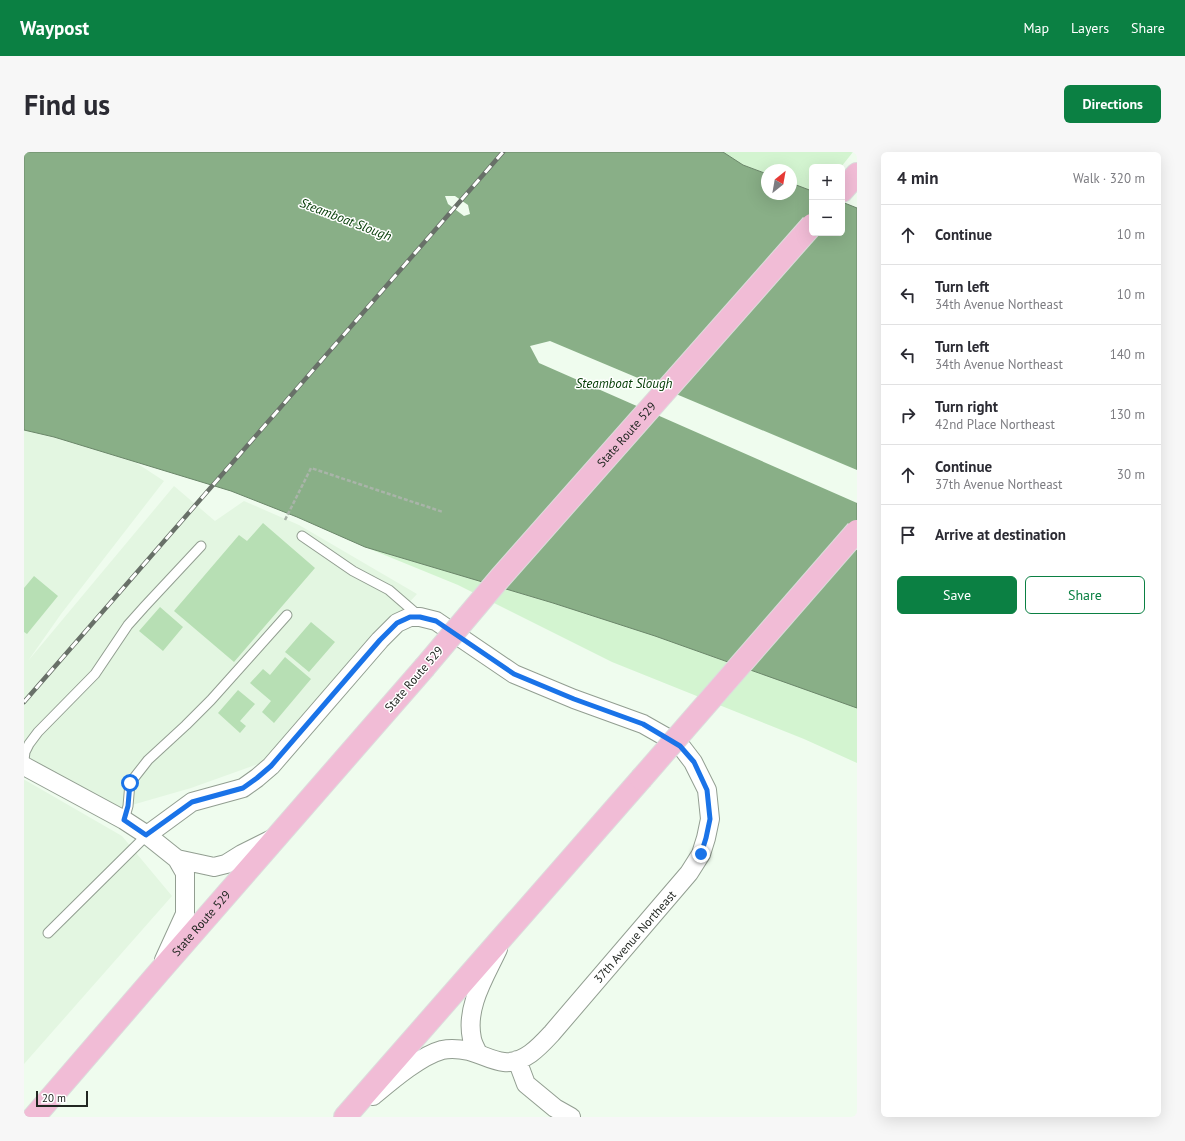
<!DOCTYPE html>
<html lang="en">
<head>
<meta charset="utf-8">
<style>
	:root { --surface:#fff; --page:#f7f7f7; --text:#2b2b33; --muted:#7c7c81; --line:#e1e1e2; --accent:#0b8043 }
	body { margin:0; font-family:"PT Sans",sans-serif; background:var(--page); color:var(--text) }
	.controls { position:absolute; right:12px; top:12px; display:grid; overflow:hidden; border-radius:6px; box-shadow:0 4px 16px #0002 }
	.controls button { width:36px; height:36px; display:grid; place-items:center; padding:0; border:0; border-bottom:1px solid var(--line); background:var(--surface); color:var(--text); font:20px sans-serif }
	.compass { position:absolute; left:737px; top:12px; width:36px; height:36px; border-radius:50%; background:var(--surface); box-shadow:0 4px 16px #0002; rotate:31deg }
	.scale { position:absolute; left:12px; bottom:10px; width:52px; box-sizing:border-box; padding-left:4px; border:2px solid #222722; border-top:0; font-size:11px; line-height:14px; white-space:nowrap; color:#222722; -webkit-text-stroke:3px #fff; paint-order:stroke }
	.stop { position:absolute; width:12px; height:12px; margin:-9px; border:3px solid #1a73e8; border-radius:50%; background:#fff }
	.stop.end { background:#1a73e8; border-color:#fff; box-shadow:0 1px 4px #0008 }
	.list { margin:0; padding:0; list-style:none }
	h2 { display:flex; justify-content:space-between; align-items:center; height:52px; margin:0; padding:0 16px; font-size:17px }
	h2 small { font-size:13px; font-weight:400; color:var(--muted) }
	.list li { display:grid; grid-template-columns:26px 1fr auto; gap:12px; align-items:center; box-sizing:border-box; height:60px; padding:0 16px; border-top:1px solid var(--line) }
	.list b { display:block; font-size:15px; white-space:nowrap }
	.list p { margin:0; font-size:13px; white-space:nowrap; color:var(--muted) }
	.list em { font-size:13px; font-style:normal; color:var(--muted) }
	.actions { display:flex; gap:8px; padding:12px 16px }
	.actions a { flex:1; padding:9px 0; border:1px solid var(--accent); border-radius:6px; text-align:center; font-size:14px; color:var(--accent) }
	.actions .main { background:var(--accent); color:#fff }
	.icon { flex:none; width:22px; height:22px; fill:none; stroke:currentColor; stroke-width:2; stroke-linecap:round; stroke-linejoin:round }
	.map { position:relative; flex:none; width:833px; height:965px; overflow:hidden; border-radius:6px }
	header { display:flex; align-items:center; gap:24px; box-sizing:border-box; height:56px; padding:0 20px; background:var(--accent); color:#fff }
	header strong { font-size:19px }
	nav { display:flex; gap:22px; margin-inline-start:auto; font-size:14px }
	.intro { display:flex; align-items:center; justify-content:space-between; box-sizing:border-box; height:96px; padding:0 24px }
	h1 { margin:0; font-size:28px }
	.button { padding:10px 18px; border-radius:6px; background:var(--accent); color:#fff; font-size:14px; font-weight:700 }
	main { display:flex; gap:24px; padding:0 24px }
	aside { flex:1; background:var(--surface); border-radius:6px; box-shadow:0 4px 16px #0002 }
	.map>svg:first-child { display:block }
</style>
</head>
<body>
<header>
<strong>Waypost</strong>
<nav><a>Map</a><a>Layers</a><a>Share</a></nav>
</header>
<div class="intro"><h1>Find us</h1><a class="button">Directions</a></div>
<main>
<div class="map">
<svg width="833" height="965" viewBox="0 0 833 965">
	<rect width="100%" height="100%" fill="#effcee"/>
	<path fill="#e3f6e1" d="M0,214L48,290L111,310L140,329L37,462L4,509L150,334L191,369L220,349L275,373L393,442L237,611L167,636L87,659L0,609Z
		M0,628H1L98,684L148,744L0,912Z"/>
	<path fill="#d3f4d0" d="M699,0H829L817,15H788V39L767,31V18H743V22L719,13Z
		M341,395L529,451L631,484L833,556V611L780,587L588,510L434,433Z"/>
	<path fill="#89af87" stroke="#6a8669" d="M0,0H699L719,13L743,22V42H767V31L788,39V81H818V50L833,56V556L631,484L529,451L341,395L273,365L207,339L30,285L0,278Z"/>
	<path fill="#effcee" d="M421,44H431L444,53L446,62L440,64L424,52Z
		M526,189L833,318V351L515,211L506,194Z"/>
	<path fill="#b7dfb4" d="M239,371L291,416L210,510L150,459L215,383L223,389Z
		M10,424L34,444L3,482L0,480V436Z
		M136,455L159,475L139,499L115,479Z
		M287,470L311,490L285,520L261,500Z
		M261,505L287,527L250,571L238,560L247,549L226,531L239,517L246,523Z
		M214,538L231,552L216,569L222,574L216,581L194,561Z"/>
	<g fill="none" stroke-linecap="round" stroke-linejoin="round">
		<defs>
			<path id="service" d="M278,384L329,419L365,438L395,464
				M0,608L1,600L5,592L14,580L71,522L104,473L121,454L177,394
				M100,668L104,654L106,631L124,608L162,573L187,548L263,463
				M24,781L123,683"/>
			<path id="minor" d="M0,614L100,668L123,683
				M153,707L190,715L202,712L218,702L248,687
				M140,808L161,762V721L153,707L123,683L168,650L219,636L233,626L247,614L356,488L373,471L386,465H396L412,469L490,522L550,547L619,572L656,593L669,610L683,638L686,667L682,686L677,702L665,721L528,881C516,894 500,912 480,910C468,909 457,902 445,899C436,897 427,896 418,898C396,904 367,929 349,944
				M454,901C452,897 449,892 448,887C441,855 461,825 474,797
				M493,908L502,932L531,956L547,965"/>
			<g id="primary">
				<path d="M818,39L833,22"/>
				<path id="s1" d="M10,965L135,820L400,516"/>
				<path d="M321,965L617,627"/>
			</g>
		</defs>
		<use href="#service" stroke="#929e91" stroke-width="11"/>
		<use href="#minor" stroke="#929e91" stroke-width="20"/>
		<use href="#primary" stroke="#dcdcdc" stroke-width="24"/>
		<path stroke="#a9b4a9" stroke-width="2.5" stroke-dasharray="4 2" stroke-linecap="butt" d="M261,368L287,316L419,360"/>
		<use href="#service" stroke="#fff" stroke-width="9"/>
		<use href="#minor" stroke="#fff" stroke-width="18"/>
		<use href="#primary" stroke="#f1bcd6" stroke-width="22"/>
		<defs>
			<path id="rail" d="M0,550L479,0"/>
		</defs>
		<use href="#rail" stroke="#687068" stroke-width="4.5"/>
		<use href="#rail" stroke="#fff" stroke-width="3" stroke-dasharray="9" stroke-linecap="butt"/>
		<defs>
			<g id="primary-bridge">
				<path id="s2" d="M400,516L476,426L788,73"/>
				<path d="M617,627L833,379"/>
			</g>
		</defs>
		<use href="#primary-bridge" stroke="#dcdcdc" stroke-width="24" stroke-linecap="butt"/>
		<use href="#primary-bridge" stroke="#f1bcd6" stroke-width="22"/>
	</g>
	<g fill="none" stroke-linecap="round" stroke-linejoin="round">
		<path stroke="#1a73e8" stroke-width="5" d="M106,631L104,654L100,668L122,683L168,650L219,636L233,626L247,614L356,488L373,471L386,465H396L412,469L490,522L550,547L619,572L656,594L670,610L683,638L686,667L682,686L677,702"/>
	</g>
	<g text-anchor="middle" stroke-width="3" stroke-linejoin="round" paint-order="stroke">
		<g font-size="12" fill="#222722" stroke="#fff">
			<text dy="4" stroke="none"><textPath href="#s2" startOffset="309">State Route 529</textPath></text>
			<text transform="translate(390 527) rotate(-49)" y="4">State Route 529</text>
			<text dy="4" stroke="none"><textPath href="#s1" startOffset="256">State Route 529</textPath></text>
			<text transform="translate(611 785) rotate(-49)" y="4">37th Avenue Northeast</text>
		</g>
		<g font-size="13" font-style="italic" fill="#003a02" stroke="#fff">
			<text transform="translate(322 67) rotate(21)" y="5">Steamboat Slough</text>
			<text x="600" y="236">Steamboat Slough</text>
		</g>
	</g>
</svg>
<div class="controls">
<button>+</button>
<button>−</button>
</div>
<svg class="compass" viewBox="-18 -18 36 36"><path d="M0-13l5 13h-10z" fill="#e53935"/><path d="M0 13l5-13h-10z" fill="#7c7c81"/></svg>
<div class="scale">20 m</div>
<div class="stop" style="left:106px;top:631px"></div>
<div class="stop end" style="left:677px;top:702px"></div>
</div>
<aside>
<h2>4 min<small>Walk · 320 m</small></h2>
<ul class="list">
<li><svg class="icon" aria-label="ahead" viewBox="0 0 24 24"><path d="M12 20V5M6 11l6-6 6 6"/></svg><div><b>Continue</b></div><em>10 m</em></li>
<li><svg class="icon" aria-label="left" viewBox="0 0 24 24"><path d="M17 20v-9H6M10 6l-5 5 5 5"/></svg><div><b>Turn left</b><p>34th Avenue Northeast</p></div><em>10 m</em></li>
<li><svg class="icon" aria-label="left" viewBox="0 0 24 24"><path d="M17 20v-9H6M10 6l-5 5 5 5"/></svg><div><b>Turn left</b><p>34th Avenue Northeast</p></div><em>140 m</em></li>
<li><svg class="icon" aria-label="right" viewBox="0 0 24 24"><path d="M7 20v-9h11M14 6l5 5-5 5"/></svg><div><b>Turn right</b><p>42nd Place Northeast</p></div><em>130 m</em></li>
<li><svg class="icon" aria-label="ahead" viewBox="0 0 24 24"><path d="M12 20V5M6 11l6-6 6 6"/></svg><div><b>Continue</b><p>37th Avenue Northeast</p></div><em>30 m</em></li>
<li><svg class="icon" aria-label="arrive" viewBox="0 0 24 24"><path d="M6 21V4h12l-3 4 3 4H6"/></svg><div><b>Arrive at destination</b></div></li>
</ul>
<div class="actions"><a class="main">Save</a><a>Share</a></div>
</aside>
</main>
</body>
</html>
